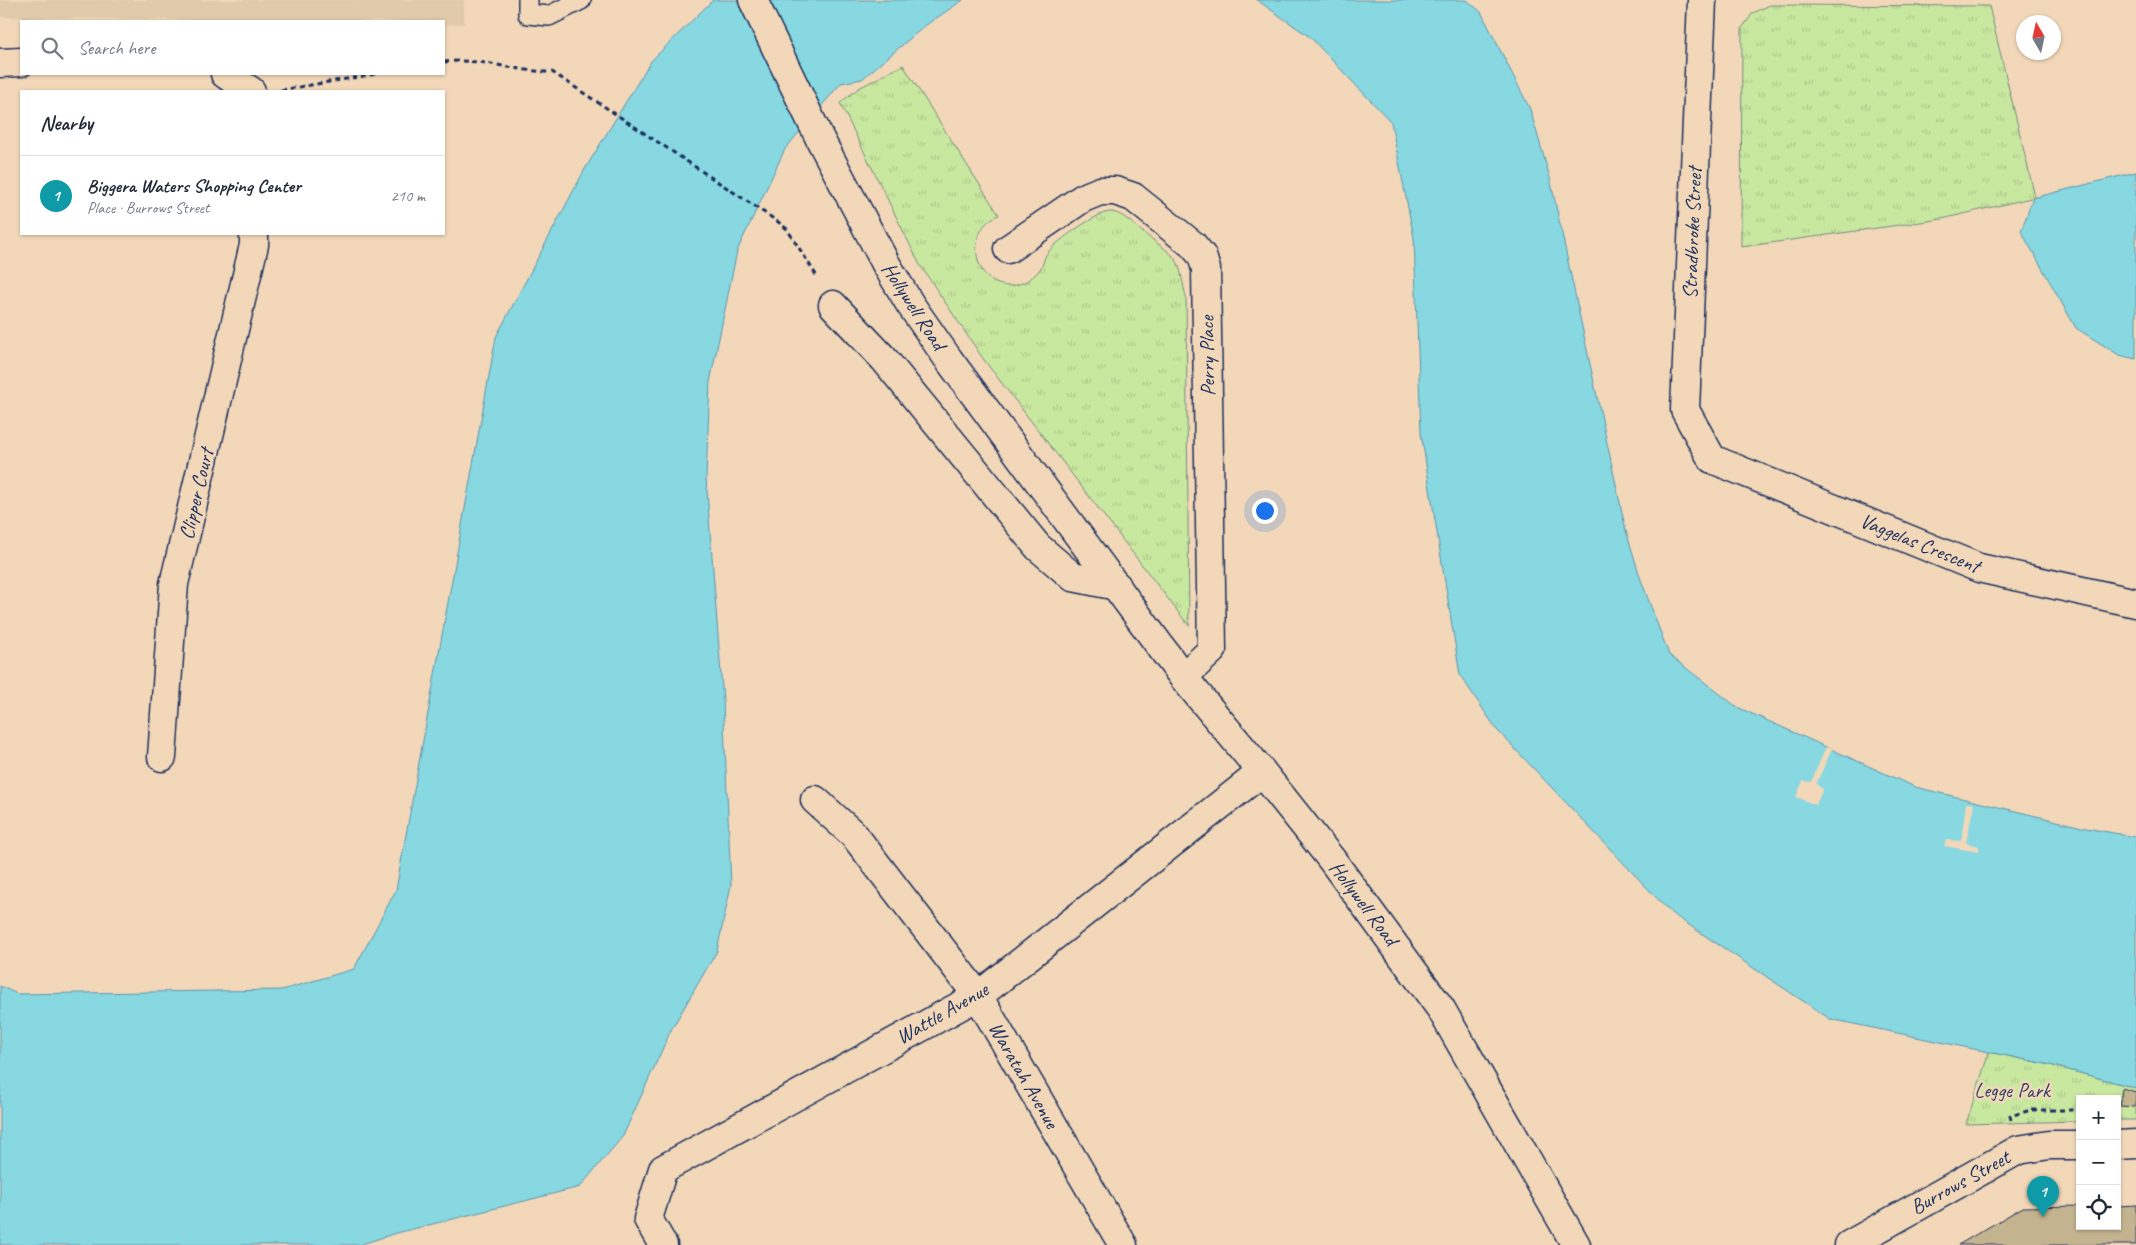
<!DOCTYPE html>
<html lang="en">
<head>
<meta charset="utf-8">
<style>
	:root { --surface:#fff; --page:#f6f6f7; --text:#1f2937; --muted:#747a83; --line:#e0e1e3; --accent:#7c3aed }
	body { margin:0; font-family:Caveat,sans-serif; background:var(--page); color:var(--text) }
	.controls { position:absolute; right:15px; bottom:15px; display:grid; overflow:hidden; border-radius:0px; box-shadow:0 1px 4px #0004 }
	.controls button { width:45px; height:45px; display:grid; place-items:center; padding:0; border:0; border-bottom:1px solid var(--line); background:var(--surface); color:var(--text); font:25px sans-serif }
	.compass { position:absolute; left:2016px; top:15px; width:45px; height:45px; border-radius:50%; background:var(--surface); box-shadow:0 1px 4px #0004; rotate:351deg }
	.you { position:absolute; left:1264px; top:510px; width:18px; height:18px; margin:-12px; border:4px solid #fff; border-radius:50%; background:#1a73e8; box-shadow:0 0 0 8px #1a73e833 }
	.badge { display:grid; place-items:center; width:32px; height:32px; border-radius:50%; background:var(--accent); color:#fff; font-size:16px; font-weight:700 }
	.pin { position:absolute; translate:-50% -41px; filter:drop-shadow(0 1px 2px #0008) }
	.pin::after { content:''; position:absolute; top:26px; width:18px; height:15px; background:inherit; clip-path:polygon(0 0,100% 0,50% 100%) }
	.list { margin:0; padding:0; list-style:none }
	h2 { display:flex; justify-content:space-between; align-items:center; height:65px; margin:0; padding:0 20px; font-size:21px }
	h2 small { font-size:16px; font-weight:400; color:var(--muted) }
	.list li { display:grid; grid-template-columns:32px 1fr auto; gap:15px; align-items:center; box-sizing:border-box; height:80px; padding:0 20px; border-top:1px solid var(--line) }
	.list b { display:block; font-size:19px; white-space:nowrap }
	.list p { margin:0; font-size:16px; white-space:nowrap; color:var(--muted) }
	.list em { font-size:16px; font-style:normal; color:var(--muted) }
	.icon { flex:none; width:28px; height:28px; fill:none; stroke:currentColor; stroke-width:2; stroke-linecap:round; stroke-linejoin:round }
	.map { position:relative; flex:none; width:2136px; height:1245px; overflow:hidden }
	.search { position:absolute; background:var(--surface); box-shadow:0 1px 4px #0004; left:20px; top:20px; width:425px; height:55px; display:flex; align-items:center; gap:12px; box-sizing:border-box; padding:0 18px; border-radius:0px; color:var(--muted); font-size:19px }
	.panel { position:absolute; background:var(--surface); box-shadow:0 1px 4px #0004; left:20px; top:90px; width:425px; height:145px; border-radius:0px }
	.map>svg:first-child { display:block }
</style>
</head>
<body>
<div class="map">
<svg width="2136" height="1245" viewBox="0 0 2136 1245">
	<defs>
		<pattern id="park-tufts" width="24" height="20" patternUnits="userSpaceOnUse" patternTransform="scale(1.25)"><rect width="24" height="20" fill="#c9e89f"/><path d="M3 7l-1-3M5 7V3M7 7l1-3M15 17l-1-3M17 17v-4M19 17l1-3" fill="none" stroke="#acc78b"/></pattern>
	</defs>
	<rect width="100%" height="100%" fill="#f2d8b9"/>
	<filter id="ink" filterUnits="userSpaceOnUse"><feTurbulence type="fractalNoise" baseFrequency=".02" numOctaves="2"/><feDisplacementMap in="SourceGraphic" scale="10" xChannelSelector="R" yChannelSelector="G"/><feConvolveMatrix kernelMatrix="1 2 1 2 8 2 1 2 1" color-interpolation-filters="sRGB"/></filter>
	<g filter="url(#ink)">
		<path fill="#e0caaa" d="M0,0H464V24H444V21H280L0,17Z"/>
		<path fill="url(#park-tufts)" stroke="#728c7e" d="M1770,5L1989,6L2035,197L1942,219L1741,247L1742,28L1753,13Z
			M903,65L999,215C965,227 971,284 1008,286C1022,286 1036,277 1042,266C1044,261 1045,255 1048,252C1056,242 1099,210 1112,212C1124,214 1135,226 1144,233C1152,240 1170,251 1176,260C1181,267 1183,287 1186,296L1189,626L984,360L920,265L840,103L859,88Z
			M1989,1052L2046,1064L2136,1088V1120H2117V1099H2080V1121L1966,1124Z"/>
		<path fill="#87d8e1" stroke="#5c94ad" d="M713,0H963L926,25L862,79L841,83L785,149L737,251L710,382L706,478L723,701L731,885L717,951L671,1030L623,1136L580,1187L393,1234L359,1245H0V986L17,994L282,990L354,969L396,890L496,337L585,169L651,61Z
			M1257,0H1467L1481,12L1530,109L1550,178L1626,531L1641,580L1669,655L1737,707L1915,787L2086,828L2136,837V1088L2046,1064L1830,1019L1671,913L1497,730L1460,675L1421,433L1414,238L1391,122L1310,37Z
			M2136,172V359L2119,355L2076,328L2021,231L2033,198Z"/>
		<path fill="#f2d8b9" d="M1826,747L1832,749L1816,784L1823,789L1816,805L1796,797L1803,781L1811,782Z
			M1966,803L1974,804L1966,843L1979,846V852L1944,846L1946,840L1961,841Z"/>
		<path fill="#c4b38f" stroke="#1b2f5e" d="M2122,1088L2136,1092L2135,1107L2120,1106Z
			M2136,1205V1245H1958L2023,1207L2080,1206V1226H2117V1206Z"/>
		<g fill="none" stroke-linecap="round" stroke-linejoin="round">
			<defs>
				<path id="lane" d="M528,0V14L549,16L581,0"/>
				<path id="street" d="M1702,0L1685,410L1712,459L1979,568L2136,603
					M0,63L21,62
					M225,74L251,91
					M1008,249L1083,198L1100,191H1115L1133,197L1193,245L1202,256L1206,269L1212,650L1183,677
					M833,305L884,359L1038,547L1073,577L1117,586
					M162,757L174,584L254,245V234
					M815,800L854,835L978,996L1123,1245
					M2117,1145L2136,1144
					M663,1245L648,1219L663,1169L978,996L1262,772
					M1849,1245L2018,1150L2049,1145H2080"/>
				<path id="secondary" d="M753,0L821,141L886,264L910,304L949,360L1183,677L1262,772L1332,860L1441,1009L1576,1245"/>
			</defs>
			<use href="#lane" stroke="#1b2f5e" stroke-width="22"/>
			<use href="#street" stroke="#1b2f5e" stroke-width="31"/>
			<use href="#secondary" stroke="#1b2f5e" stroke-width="31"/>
			<path stroke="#1b2f5e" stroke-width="3" stroke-dasharray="5 4" stroke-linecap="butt" d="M444,62C481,57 515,72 552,72L777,221L787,229L818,278
				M281,90L376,74
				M2011,1120L2010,1116L2031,1110H2080"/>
			<use href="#lane" stroke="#f2d8b9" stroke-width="19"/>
			<use href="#street" stroke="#f2d8b9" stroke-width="28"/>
			<use href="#secondary" stroke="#f2d8b9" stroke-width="28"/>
		</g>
	</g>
	<g text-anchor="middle" stroke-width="5" stroke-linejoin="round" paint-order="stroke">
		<g font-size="21" fill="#1b2f5e" stroke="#f2d8b9">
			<text transform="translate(1692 233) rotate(-88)" y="7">Stradbroke Street</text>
			<text transform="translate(914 306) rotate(57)" y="7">Hollywell Road</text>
			<text transform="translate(1207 356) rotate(-91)" y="7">Perry Place</text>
			<text transform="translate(196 494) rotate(-77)" y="7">Clipper Court</text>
			<text transform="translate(1920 543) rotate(22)" y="7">Vaggelas Crescent</text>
			<text transform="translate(1364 903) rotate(53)" y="7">Hollywell Road</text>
			<text transform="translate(942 1013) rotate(-30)" y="7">Wattle Avenue</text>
			<text transform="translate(1024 1075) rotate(60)" y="7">Waratah Avenue</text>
			<text transform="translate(1960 1182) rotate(-29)" y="7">Burrows Street</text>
		</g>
		<g font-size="21" fill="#2c4264" stroke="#f2d8b9">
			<text x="2012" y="1097">Legge Park</text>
		</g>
	</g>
</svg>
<div class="controls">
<button>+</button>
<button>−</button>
<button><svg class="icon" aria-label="locate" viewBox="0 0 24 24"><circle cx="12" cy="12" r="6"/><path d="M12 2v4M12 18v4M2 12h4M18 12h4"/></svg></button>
</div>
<svg class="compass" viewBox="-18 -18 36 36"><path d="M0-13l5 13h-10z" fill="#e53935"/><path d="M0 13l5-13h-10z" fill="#747a83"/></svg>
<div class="you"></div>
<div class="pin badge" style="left:2043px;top:1217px;background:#0f9aa8">1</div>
<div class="search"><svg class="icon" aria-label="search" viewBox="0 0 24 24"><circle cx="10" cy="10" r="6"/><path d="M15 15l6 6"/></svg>Search here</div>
<section class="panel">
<h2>Nearby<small></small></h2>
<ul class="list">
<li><span class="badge" style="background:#0f9aa8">1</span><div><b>Biggera Waters Shopping Center</b><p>Place · Burrows Street</p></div><em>210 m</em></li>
</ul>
</section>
</div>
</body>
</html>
